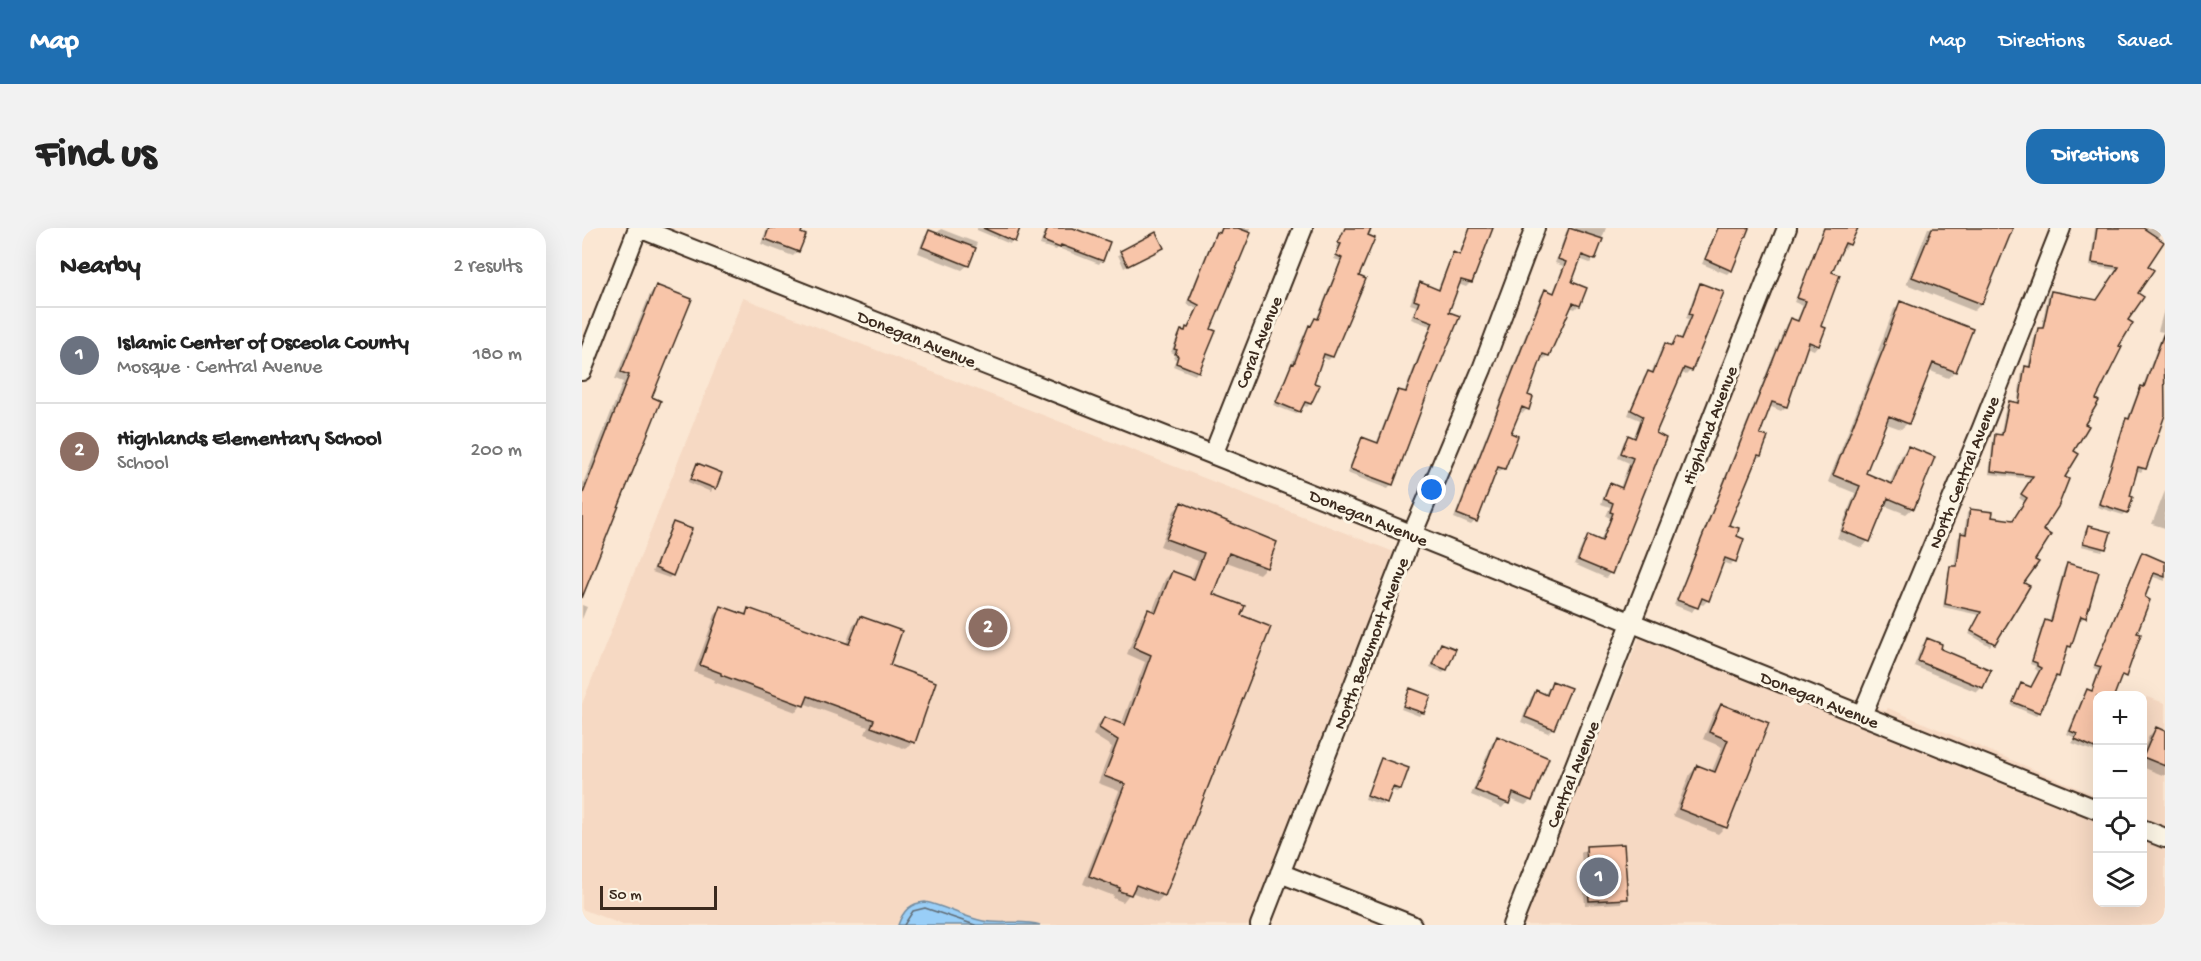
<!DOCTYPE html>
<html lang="en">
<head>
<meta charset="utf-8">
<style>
	:root { --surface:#fff; --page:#f2f2f2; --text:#222; --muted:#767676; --line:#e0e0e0; --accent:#1f6fb2 }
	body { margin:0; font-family:"Gochi Hand",sans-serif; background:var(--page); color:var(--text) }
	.controls { position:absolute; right:18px; bottom:18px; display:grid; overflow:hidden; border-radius:12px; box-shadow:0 6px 24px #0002 }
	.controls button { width:54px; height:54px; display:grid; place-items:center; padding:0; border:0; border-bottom:2px solid var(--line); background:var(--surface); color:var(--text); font:30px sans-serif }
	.scale { position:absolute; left:18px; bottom:15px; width:117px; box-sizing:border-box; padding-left:6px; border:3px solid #3b2a1e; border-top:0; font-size:16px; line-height:21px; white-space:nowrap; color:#3b2a1e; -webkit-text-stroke:4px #fcf5e5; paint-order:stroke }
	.you { position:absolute; left:850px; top:262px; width:21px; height:21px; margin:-15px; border:4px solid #fff; border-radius:50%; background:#1a73e8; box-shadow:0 0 0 9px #1a73e833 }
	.badge { display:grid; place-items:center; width:39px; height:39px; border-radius:50%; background:var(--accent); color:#fff; font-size:20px; font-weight:700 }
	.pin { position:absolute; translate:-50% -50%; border:3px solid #fff; box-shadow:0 2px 6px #0006 }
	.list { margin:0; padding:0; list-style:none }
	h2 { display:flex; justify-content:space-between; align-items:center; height:78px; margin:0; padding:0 24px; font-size:26px }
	h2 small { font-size:20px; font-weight:400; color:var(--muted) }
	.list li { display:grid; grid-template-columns:39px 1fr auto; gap:18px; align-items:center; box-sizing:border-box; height:96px; padding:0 24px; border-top:2px solid var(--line) }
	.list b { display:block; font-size:22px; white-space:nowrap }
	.list p { margin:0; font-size:20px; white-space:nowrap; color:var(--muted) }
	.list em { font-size:20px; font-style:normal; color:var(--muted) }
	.icon { flex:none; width:33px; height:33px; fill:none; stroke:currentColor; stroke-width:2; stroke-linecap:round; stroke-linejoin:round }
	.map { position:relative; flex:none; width:1583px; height:697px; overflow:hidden; border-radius:18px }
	header { display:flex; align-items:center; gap:36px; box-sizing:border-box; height:84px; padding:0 30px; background:var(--accent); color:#fff }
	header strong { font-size:28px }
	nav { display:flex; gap:33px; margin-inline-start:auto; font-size:21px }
	.intro { display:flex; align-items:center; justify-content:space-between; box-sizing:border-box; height:144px; padding:0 36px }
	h1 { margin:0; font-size:42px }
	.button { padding:15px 27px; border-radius:18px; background:var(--accent); color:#fff; font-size:21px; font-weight:700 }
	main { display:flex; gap:36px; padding:0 36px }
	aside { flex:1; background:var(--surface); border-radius:18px; box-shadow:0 6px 24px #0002 }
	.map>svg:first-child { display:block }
</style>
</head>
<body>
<header>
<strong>Map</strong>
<nav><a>Map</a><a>Directions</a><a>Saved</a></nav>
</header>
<div class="intro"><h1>Find us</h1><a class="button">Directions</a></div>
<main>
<aside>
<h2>Nearby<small>2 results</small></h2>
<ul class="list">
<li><span class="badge" style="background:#6b7280">1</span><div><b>Islamic Center of Osceola County</b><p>Mosque · Central Avenue</p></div><em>180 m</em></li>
<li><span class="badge" style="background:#8d6e63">2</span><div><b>Highlands Elementary School</b><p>School</p></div><em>200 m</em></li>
</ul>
</aside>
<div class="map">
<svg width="1583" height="697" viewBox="0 0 1583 697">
	<rect width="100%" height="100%" fill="#fbe7d3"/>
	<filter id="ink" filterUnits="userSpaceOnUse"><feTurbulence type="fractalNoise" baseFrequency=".0167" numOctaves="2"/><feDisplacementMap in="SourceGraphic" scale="12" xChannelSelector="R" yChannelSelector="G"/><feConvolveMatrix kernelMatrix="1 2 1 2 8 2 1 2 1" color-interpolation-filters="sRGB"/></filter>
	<g filter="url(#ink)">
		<path fill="#f6d9c3" d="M161,70L812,324L668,697H41L0,681V476Z
			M1058,408L1515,592L1516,674H1560L1561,610L1583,619V697H940Z
			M1565,469L1583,475V600L1561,591L1560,477Z
			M1293,479L1304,483L1306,480L1515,568V573L1291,482Z"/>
		<path fill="#99cef7" stroke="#738ca0" stroke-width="1.5" d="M343,674C363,678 381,689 401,693C420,697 440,691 458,697H316C321,683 328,675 343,674Z"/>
		<path fill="#0003" d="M185,0H220L216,23L211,28L179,16Z
			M395,0H437L428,16L395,2Z
			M464,0H487L520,32L517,36L476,20L474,22L458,17Z
			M642,0H669L627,102L616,143L613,147L591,138L594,131L591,130L593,126L589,124L596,107L605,101L614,80L604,76L631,9Z
			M765,0H790L775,49L766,91L750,129L746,132L740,129L730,156L728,176L725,179L720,177L714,186L691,177L724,102L734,92L758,33L752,31L756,20L754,19L760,5Z
			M888,0H910L888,55L884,59L876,56L865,85L846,159L810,256L806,261L765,245L777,215L781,211L794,216L813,167L817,163L822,165L848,98L829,91L834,78L828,76L834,60L838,56L855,63L868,30L872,26L876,28Z
			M988,0L992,2L993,0H1024L1012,31L1008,35L997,31L988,55L997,77L993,81L987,79L966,127L962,131L958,130L944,168L945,181L941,185L937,183L927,206L922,240L918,244L913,243L893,293L889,297L872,290L959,67L963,63L971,65L981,38L973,35L984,4Z
			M1135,0H1165L1149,42L1145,46L1120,36Z
			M1242,0H1274L1267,16L1263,21L1259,19L1248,45L1237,99L1236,117L1232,122L1224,119L1204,179L1199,183L1187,178L1177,206L1184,210L1145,297L1152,333L1148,337L1140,334L1126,372L1121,377L1116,375L1110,384L1092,377L1204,96L1209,91L1214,94L1221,78L1212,74Z
			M1346,0H1429L1399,76L1392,83L1324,56Z
			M1513,0H1582L1575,11L1535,119L1501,197L1439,355L1408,418L1387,406L1397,387L1361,379L1366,343L1369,339L1372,340L1376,310L1379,307H1382L1385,285L1388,282L1409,290L1431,293L1443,274L1437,270L1449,251L1407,246L1411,211L1414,208H1418L1424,178L1427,175L1435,176L1440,143L1446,140L1453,104L1459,102L1466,67L1469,64L1515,73L1535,42L1508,38Z
			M359,1L395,15L386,37L380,42L336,25L342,9L348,4L354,6Z
			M580,19L542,40L536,27L539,24Z
			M1119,57L1109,142L1104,147L1099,144L1072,206L1028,345L1024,350L992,336L1002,313L1006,309L1018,313L1028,290L1024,288L1028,279L1019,276L1024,261L1029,257L1038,260L1047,235L1036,230L1042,213L1046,209L1051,211L1058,192L1046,187L1062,149L1067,144L1069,145L1079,121L1084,116L1088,119L1094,110L1098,112L1107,91L1104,90L1114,62Z
			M75,58L68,170L0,367V258L41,154L33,151L68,66Z
			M1319,75L1373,143L1366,150L1346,142L1326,195L1319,201L1302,195L1282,246L1307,257L1320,226L1326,220L1331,280L1324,286L1301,277L1286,313L1280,320L1255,310L1273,265L1246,254L1298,123H1296L1312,81Z
			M1583,78V153L1578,166L1583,168V186L1562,240L1559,244L1554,242L1546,269L1545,284L1541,287L1515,279L1542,195L1545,192L1556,163L1560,160L1581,104L1576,103Z
			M115,237L138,246L129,264L106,254Z
			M1583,263V300L1570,296Z
			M599,276L684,339L677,346L642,333L629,367L582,667L575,674L549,664L541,674L531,670L532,668L501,656L537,563L516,555L530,519L511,507L515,497L522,490L539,497L563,434L545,426L559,390L566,383L570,384L583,351L590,344L608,352L616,333L578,318L592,283Z
			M92,295L90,347L87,350L70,344L88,299Z
			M1506,299L1523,320L1520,323L1499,318L1503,303Z
			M1560,326L1583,335V353L1569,348L1561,370L1542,448L1516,467V525L1490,515L1493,510L1485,506L1502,466L1506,463L1509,464L1516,442L1511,440L1557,330Z
			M1485,336L1503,389L1499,392L1496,391L1476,448L1454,488L1429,477L1436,460L1439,457L1448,460L1456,443L1452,441L1453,438L1448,436L1460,397L1463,394L1467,395L1482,340Z
			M0,377L5,379L0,391Z
			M140,380L161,387L166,382L264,416L271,397L278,390L331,514L324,521L283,506L286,499L221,475L214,484L132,454L133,452L112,444L133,387Z
			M1345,412L1357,422L1400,459L1395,464L1332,438L1340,417Z
			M859,417L864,441L861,445L848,439Z
			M970,455L971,500L966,505L939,494L949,469L954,464L962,467Z
			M828,462L847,469L841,485L837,488L819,481Z
			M1139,477L1185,496L1143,599L1136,606L1091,588L1108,546L1115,539L1129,545L1140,519L1121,511L1132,484Z
			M1574,501L1583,505V548L1560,539V524L1567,508Z
			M915,510L949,572L943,577L928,571L920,580L889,567L910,515Z
			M799,532L818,561L815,564L808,562L801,577L783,571L796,535Z
			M1005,620L1045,670L1039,675L1003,677L999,625Z"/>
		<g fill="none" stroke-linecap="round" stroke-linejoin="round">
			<path stroke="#616c75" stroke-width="1.5" d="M322,697L331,683L343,680L393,697"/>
		</g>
		<path fill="#f8c5a9" stroke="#3b2a1e" stroke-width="1.5" d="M187,0H221L219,5L224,7L217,24L183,11Z
			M401,0H438L433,14Z
			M466,0H491L528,14L521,33L479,17L478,20L461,13Z
			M640,0H656L669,5L629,101L634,103L617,144L594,135L596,128L593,126L595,122L592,121L599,102L603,103L604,99L606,100L617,77L607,72L634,4L638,5Z
			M763,0H789L786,7L793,10L777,48L784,51L751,129L742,126L732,155L738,157L729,176L723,174L718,184L694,174L710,135L712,136L727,97L729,98L733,90L736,91L760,30L754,27L759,16L756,15Z
			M888,0H911L890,55L879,52L867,84L878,88L850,156H849L811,257L768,241L780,209L796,215L816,162L824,164L851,94L832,87L837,74L832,72L838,54L857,62L871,24L878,27Z
			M987,0L1021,11L1013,32L1000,27L990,54L1005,60L998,78L991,75L967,128L961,126L946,167L951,169L947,182L940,179L929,205L936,208L923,241L916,239L895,294L875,286L963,61L972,65L984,34L976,31Z
			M1136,0H1167L1150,43L1123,31Z
			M1242,0H1276L1268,17L1263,15L1250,44L1258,47L1239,98L1244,100L1237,118L1227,114L1205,179L1190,174L1178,206L1186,209L1179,228L1176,227L1147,297L1157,300L1155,308L1162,311L1154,334L1143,330L1127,373L1120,370L1116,380L1095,372L1208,90L1216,93L1224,73L1215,70Z
			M1350,0H1431L1400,76L1330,49Z
			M1515,0H1561L1582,14L1566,38L1572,42L1556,65L1562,69L1546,92L1551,95L1537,118L1540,119L1514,171L1517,173L1503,196L1507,198L1492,223L1497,226L1483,249L1487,251L1476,279L1461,302L1469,307L1453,332L1457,334L1442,355L1448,358L1441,370L1413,416L1389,403L1399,384L1363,376L1368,338H1375L1379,305L1384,306L1388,281L1411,284L1410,289L1431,292L1445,270L1439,266L1451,248L1409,243L1413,206L1420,207L1427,173L1437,175L1443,138L1448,139L1456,100H1461L1469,63L1515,72L1537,39L1510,35Z
			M347,2L394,20L387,38L340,19Z
			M574,4L582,20L546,38L538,23Z
			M1118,55L1142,64L1110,143L1102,140L1074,205L1084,210L1030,346L996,332L1006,307L1020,313L1031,285L1028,284L1031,275L1022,271L1028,255L1040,260L1051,230L1039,225L1046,207L1053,210L1061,188L1049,182L1066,143L1071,145L1083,115L1090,118L1094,109L1100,111L1110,87L1107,86Z
			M74,57L110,71L70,169L79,173L0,370V268L47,147L39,144Z
			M1318,73L1391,101L1374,144L1351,135L1327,196L1307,188L1284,245L1310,256L1326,218L1353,229L1332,281L1306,270L1288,314L1260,303L1278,258L1251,247L1303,117L1302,116Z
			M1582,105L1583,187L1564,241L1556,239L1548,268L1551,269L1546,285L1517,276L1544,190L1547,191L1559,158L1562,159Z
			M115,235L140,245L134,261L109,251Z
			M599,274L695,314L685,340L647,325L631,366L663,378L659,387L689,399L583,668L554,657L549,667L537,663L538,660L507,648L543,556L522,548L536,512L517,500L522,489L543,497L569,427L551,419L566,381L574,384L590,343L612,351L622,325L584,311Z
			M91,294L110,301L91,348L73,340Z
			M1506,298L1529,304L1524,321L1501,315Z
			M1560,324L1583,334V349L1572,345L1563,369L1568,372L1555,405L1559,406L1544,449L1540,447L1532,468H1515V521L1493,511L1495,506L1488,503L1505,461L1510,463L1519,439L1513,437Z
			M1485,335L1517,344L1504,390L1499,388L1489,419L1486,418L1477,449L1474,448L1458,485L1431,474L1439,455L1449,459L1459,440L1455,438V435L1450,433L1463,392L1469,394Z
			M139,378L164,387L166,380L267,416L278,388L320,403L308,437L354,454L333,515L289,499L292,492L226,468L222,478L139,447V445L118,437Z
			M1345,410L1360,416L1359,421L1409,442L1401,460L1336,433Z
			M859,415L874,421L865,442L850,436Z
			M970,453L989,460L972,501L943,489L954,462L965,467Z
			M828,460L849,468L842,485L821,478Z
			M1139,476L1187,495L1145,600L1097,581L1115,537L1133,544L1146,512L1127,504Z
			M1574,499L1583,503V538L1561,529Z
			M915,508L967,530L950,573L931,565L927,576L893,562Z
			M799,530L827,540L819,562L811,559L805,575L785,567Z
			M1042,616L1046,671L1007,673L1004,618Z"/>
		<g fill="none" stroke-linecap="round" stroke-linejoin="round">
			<defs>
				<path id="minor" d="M57,0L662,239L1516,582
					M0,143L56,0
					M631,227L721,0
					M1280,487L1400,200L1479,0
					M1560,601L1583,610
					M698,645L830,697
					M678,697L830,307L900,141L953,0
					M930,697L1205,0"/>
			</defs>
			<use href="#minor" stroke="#3b2a1e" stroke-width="22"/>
			<use href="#minor" stroke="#fcf5e5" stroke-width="18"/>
		</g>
	</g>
	<g text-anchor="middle" stroke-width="6" stroke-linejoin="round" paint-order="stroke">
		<g font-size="18" fill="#3b2a1e" stroke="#fcf5e5">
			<text transform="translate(335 110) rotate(22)" y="6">Donegan Avenue</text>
			<text transform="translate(676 114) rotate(-68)" y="6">Coral Avenue</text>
			<text transform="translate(1127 197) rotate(-69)" y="6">Highland Avenue</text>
			<text transform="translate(1381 244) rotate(-68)" y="6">North Central Avenue</text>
			<text transform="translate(787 289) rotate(22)" y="6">Donegan Avenue</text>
			<text transform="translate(788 415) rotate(-69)" y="6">North Beaumont Avenue</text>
			<text transform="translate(1238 471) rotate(22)" y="6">Donegan Avenue</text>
			<text transform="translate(990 546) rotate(-68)" y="6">Central Avenue</text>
		</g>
	</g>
</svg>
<div class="controls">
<button>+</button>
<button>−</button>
<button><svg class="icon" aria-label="locate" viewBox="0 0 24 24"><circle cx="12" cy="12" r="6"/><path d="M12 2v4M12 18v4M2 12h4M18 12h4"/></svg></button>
<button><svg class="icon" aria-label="layers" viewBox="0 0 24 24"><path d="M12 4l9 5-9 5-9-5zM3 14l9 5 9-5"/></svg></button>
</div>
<div class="scale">50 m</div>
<div class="you"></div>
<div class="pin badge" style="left:1017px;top:649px;background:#6b7280">1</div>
<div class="pin badge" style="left:406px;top:400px;background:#8d6e63">2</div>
</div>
</main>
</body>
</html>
